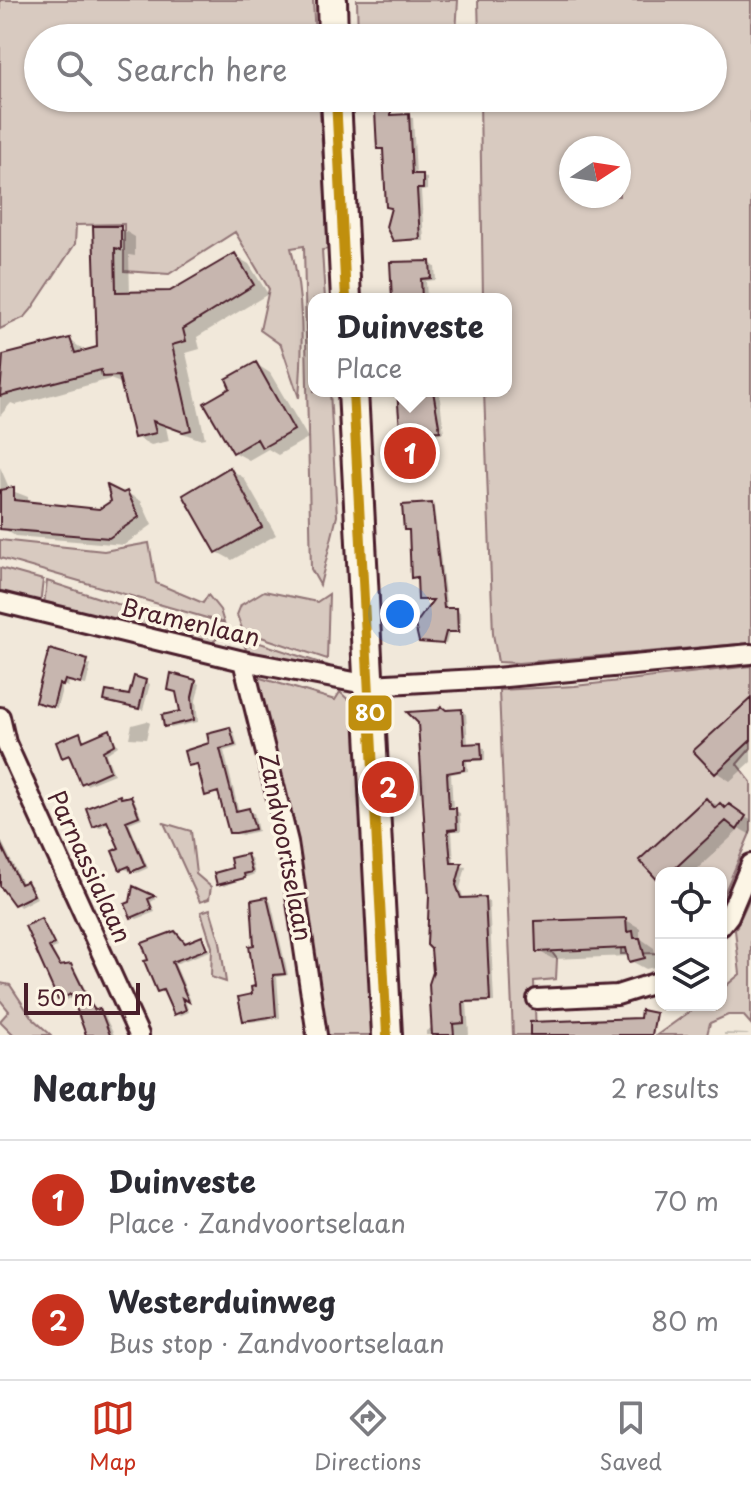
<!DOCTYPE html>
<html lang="en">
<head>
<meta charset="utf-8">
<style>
	:root { --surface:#fff; --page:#f7f7f7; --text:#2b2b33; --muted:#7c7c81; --line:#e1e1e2; --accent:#c8321e }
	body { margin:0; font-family:"Playpen Sans",sans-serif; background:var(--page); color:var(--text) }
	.controls { position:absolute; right:24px; bottom:24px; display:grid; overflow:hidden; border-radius:16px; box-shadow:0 2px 6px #0004 }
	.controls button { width:72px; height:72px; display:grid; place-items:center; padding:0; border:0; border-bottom:2px solid var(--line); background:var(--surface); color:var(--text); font:40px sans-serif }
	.compass { position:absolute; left:559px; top:136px; width:72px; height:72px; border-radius:50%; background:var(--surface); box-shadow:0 2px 6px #0004; rotate:78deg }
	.scale { position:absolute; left:24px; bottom:20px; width:116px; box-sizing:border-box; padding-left:8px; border:4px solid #4a1f2b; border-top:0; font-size:22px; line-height:28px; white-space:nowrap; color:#4a1f2b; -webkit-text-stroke:6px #fcf5e5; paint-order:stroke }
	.you { position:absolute; left:400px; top:614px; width:28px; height:28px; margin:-20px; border:6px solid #fff; border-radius:50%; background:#1a73e8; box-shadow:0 0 0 12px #1a73e833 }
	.badge { display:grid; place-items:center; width:52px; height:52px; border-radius:50%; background:var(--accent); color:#fff; font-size:26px; font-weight:700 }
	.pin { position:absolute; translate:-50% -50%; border:4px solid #fff; box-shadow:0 2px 8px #0006 }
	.popup { position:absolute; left:308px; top:293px; width:204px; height:104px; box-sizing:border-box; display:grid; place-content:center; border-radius:16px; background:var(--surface); filter:drop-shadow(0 2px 6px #0005); font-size:26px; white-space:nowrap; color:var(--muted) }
	.popup b { font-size:30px; color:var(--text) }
	.popup::after { content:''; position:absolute; left:50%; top:100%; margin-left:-16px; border:16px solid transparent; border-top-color:var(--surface) }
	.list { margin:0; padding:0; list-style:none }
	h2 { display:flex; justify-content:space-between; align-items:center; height:104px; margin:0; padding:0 32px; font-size:34px }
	h2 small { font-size:26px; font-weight:400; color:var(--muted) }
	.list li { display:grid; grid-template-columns:52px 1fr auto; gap:24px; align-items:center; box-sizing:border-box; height:120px; padding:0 32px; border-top:2px solid var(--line) }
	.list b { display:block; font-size:30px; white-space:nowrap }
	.list p { margin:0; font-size:26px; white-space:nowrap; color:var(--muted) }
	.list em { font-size:26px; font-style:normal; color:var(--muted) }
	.icon { flex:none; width:44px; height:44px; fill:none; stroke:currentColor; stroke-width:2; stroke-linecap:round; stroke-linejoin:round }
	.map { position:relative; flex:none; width:751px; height:1035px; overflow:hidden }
	.search { position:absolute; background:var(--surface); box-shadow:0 2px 6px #0004; left:24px; right:24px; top:24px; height:88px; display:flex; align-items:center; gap:20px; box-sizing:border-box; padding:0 28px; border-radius:44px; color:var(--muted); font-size:30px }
	.sheet { height:344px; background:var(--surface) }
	nav { display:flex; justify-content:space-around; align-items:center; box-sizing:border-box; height:112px; border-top:2px solid var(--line); background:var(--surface); font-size:22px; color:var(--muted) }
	nav a { display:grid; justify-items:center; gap:4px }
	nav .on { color:var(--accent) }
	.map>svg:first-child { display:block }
</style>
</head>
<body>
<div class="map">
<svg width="751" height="1035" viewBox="0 0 751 1035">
	<rect width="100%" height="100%" fill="#f1e8da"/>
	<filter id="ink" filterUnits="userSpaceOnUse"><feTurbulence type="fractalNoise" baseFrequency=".0125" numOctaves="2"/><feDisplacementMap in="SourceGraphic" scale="16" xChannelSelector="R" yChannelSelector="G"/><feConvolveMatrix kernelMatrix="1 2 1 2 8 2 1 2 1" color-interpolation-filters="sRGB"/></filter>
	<g filter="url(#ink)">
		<path fill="#d8cac0" stroke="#917476" stroke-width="2" fill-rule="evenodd" d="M0,0H313L315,38H38V98H319L329,249L322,250L325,299H314V391H330L337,516L320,585L311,569L304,246L291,248C304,298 303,347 299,398L281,345L260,330L269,289L235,232L169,274L124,271V224L76,225L75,244L31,310L25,317L0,329Z
			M357,0H458L456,33C427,49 421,26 396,24L380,38H358Z
			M478,0H751V643L518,663L498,662L493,634L484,391H506V299H483L480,98H713V38H479ZM619,148V196H571V148Z
			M0,540L104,551L149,543L156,583L203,603L208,595L220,610L224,623L0,558Z
			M0,568L43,580L40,605L0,593Z
			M47,581L154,616L157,613L224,633L208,646L44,604Z
			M264,591L317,602L329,594L327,659L243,631L237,615L241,605Z
			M242,637L329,666L327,673L248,656Z
			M751,666V748L737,764L751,782V831L721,901V873H661V958L660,953L621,954V945L551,951L557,959L556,979L534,981L536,1035H513L499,690L575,686Z
			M257,677L335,700L340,692L355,706L364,771L378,1035H322Z
			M164,823L191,831L196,874L211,887L209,899L200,902Z
			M751,895V1024L743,1015H728L710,1023L707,1035H657L699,1005H721V990L740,974L735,930Z
			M210,909L220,942L226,982L211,977L212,947L201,912Z
			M0,983L10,985L32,1018L51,1035H14L0,1021L9,1011L0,1000Z"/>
		<path fill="#0003" d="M377,114L413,118L416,176L427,178V190L421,191L424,241L395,240L385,151L379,148Z
			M96,228H120L135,237V256L129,255L130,294L171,293L235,256L249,264L268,294L197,337L200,349L186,353L205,438L199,439L166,427L169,441L151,445L136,437L123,384L110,379L16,405L11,403L0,416V360L4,357L70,340L86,352L99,349Z
			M430,263L435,267L436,280L426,281L427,299H395Z
			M256,364L270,373L308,438L278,455L268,449L249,460L234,452L233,388Z
			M400,391H439L444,433L427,434L426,476L407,474Z
			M0,467L10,490L28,497V504L100,511L127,493L141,501L152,525L124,545L15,536L1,527Z
			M230,469L244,478L276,535L232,560L217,552Z
			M431,505L434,507L447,610L460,612L461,633H449L446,644L421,640L435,601L420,599L419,578L413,576L411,531L406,529Z
			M50,651L91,665L86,685L69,681L68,687L63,685L57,708L37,701Z
			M195,681L200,684L196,700L198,722L171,728L166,725L183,712L178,693L170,690Z
			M146,682L150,684L143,710L106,700L131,698Z
			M751,700V762L730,781L716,772Z
			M461,711L466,714L468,746L485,748V761H467L468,771L451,774L453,810L460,813L461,831H452L454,865L466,867L460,888L464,900L489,901L494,1002L467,1003L469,1035H426V1031L433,1027L447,712Z
			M147,721L150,723L146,739L129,738L132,725Z
			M230,729L234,732L238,747L224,751L239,812L254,813L258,831L242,835L231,832L221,794H206L200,766L190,765Z
			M110,731L118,746L106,754L114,774L87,785L72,757L64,756L79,734L86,742Z
			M119,797L135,801L142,818L129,823L148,868L137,873L121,868L122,849L110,823L99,828L95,825Z
			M706,800L751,820V835L740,829L693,873H661V881L642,860Z
			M0,838L23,885H31L37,898L20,907L0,887Z
			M247,856L251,858L255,874L224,886L219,883Z
			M134,889L156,899L151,902L155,912L137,919L132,917Z
			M267,899L271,902L288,975L277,977L280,1018L250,1022L245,1019L255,996L257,947Z
			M626,920L640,928V938L654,948L658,966L646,969L631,961L630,956L553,959L538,951Z
			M41,921L57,947L52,949L62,968L75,969L95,1009L104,1014L114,1035H88L74,997L64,1001L60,999Z
			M175,934L186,944L202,938L210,951L175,964L191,1001L184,997L189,1012L179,1016L166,992L159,991Z
			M724,1033L747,1034L749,1035H724Z"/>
		<path fill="#c7b6af" stroke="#4a1f2b" stroke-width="2" d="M391,110V115L409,114L412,174H423V189H417L420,239L393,241L386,227L391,208L386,207L383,149H377L375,111Z
			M93,226H121V250L115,248L116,292L170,291L235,253L254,285L183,329L186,341L172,345L191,430L183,432L153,421L156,433L134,438L119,376L102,377L101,370L0,396L3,355L70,338L75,353L97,347Z
			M430,261L431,278L421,279L422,299H392L390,262Z
			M256,362L294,430L262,448L257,439L233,453L204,403L230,388L226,379Z
			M397,391H433L440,431L422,432L421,474L405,475L403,469Z
			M230,467L262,527L216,553L183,495Z
			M107,485L123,493L127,491L139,517L109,538L0,529V490L14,487V500L99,509L111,501Z
			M432,503L444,608H457L458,632H446L443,644L419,642L415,625L433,600H418L417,577L411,578L409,530H404L402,505Z
			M49,649L88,660L81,684L65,680L63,686L59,684L53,707L35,702Z
			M171,673L196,680L192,697L194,720L164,727L162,715L180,711L176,692L168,690Z
			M134,676L146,680L139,709L104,701L106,691L129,695Z
			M751,698V740L715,774L693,751Z
			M441,706L446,710L462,709L464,744L481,743L482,759L464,760V770L447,773L449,808H456L457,829L448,830L451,863H462L456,885L461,898L485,897L490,1001L463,1002L464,1023L453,1024L454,1035H432L429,984L433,972L431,949L427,945L429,896L418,723L407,712L438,710Z
			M230,727L235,745L220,749L236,811L249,808L255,829L236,833H229L218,792L205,796L197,764L188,766L184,751L209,743L207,733Z
			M110,729L115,744L103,751L110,771L81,784L69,755L62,758L56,742L80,732L83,741Z
			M120,795L121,798L131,796L139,816L126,821L145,866L131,872L129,866L120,870L112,851L119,848L107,821L93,827L86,808Z
			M706,798L715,808L720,803L725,808L729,804L746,816L737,830L726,821L670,873H661V884L639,860Z
			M0,843L20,884L27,881L34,895L14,905L0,886Z
			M247,854L252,872L244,874L245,878L217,885L214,873L232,868L230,858Z
			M133,886L155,896L148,899L152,909L131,918L125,904L130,902Z
			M267,897L285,974L273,975L276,1016L243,1021L238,997L252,994L251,987L255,986L249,946L254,945L251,900Z
			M41,918L54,944L49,947L60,966L71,964L91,1005L95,1010L100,1009L110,1035H86L71,994L58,1000L25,926Z
			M626,918L627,932L633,931L634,938H640L645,958L629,962L626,948L536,952L535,921Z
			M175,931L185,943L202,936L207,949L172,962L189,1002L182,998L186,1010L174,1015L163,990L157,992L144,961L148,960L142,943Z
			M641,1010L656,1013L652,1035H530V1022L640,1018Z"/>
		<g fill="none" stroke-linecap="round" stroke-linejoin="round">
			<defs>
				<path id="minor" d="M0,602L243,661L370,685L495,678L751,654
					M243,661L288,842L317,1035
					M0,717L6,743L139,1035
					M721,926L729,916L751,864
					M537,999L617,995L661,981"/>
				<path id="primary" d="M332,0L333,38
					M336,98L346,299
					M353,391L387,1035"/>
			</defs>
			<use href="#minor" stroke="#4a1f2b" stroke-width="24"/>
			<use href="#primary" stroke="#4a1f2b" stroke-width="34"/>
			<use href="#minor" stroke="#fcf5e5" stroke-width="18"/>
			<use href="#primary" stroke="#fcf5e5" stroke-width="28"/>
			<defs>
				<path id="bus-1" d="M336,98L346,299
					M353,391L387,1035"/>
			</defs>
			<use href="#bus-1" stroke="#fcf5e5" stroke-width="16"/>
			<use href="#bus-1" stroke="#c08f0f" stroke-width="10"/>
		</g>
	</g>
	<g text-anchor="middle" stroke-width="7" stroke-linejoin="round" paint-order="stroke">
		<g font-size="24" fill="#4a1f2b" stroke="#fcf5e5">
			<text transform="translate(190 623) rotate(13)" y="8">Bramenlaan</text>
			<text transform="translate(285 847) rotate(79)" y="8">Zandvoortselaan</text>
			<text transform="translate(89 867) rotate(65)" y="8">Parnassialaan</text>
		</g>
	</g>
	<rect stroke="#fcf5e5" stroke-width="3" x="347" y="694" width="46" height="38" rx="8" fill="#c08f0f"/>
	<g font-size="22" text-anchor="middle" font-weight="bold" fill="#fff">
		<text x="370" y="721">80</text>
	</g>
</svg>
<div class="controls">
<button><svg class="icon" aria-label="locate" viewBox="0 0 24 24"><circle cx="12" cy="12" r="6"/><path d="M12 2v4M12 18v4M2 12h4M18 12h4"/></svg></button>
<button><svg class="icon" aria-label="layers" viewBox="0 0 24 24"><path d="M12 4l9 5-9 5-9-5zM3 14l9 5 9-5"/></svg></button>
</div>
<svg class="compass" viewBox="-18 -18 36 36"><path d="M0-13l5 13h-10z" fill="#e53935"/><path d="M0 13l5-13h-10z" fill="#7c7c81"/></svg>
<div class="scale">50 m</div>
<div class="you"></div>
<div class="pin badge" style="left:410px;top:453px">1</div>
<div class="popup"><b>Duinveste</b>Place</div>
<div class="pin badge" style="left:388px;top:787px">2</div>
<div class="search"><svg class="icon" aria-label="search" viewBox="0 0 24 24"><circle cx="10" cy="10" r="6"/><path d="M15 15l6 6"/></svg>Search here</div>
</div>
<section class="sheet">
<h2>Nearby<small>2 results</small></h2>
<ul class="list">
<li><span class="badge">1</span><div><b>Duinveste</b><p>Place · Zandvoortselaan</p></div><em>70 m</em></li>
<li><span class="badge">2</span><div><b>Westerduinweg</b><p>Bus stop · Zandvoortselaan</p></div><em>80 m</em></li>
</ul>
</section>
<nav>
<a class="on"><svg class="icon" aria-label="map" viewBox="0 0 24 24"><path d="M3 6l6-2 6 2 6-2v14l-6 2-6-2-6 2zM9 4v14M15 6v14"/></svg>Map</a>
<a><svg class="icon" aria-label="directions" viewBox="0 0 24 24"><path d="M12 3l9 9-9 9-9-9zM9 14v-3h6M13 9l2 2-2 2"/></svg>Directions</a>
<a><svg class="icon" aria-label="saved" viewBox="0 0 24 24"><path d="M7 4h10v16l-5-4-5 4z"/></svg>Saved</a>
</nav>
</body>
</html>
